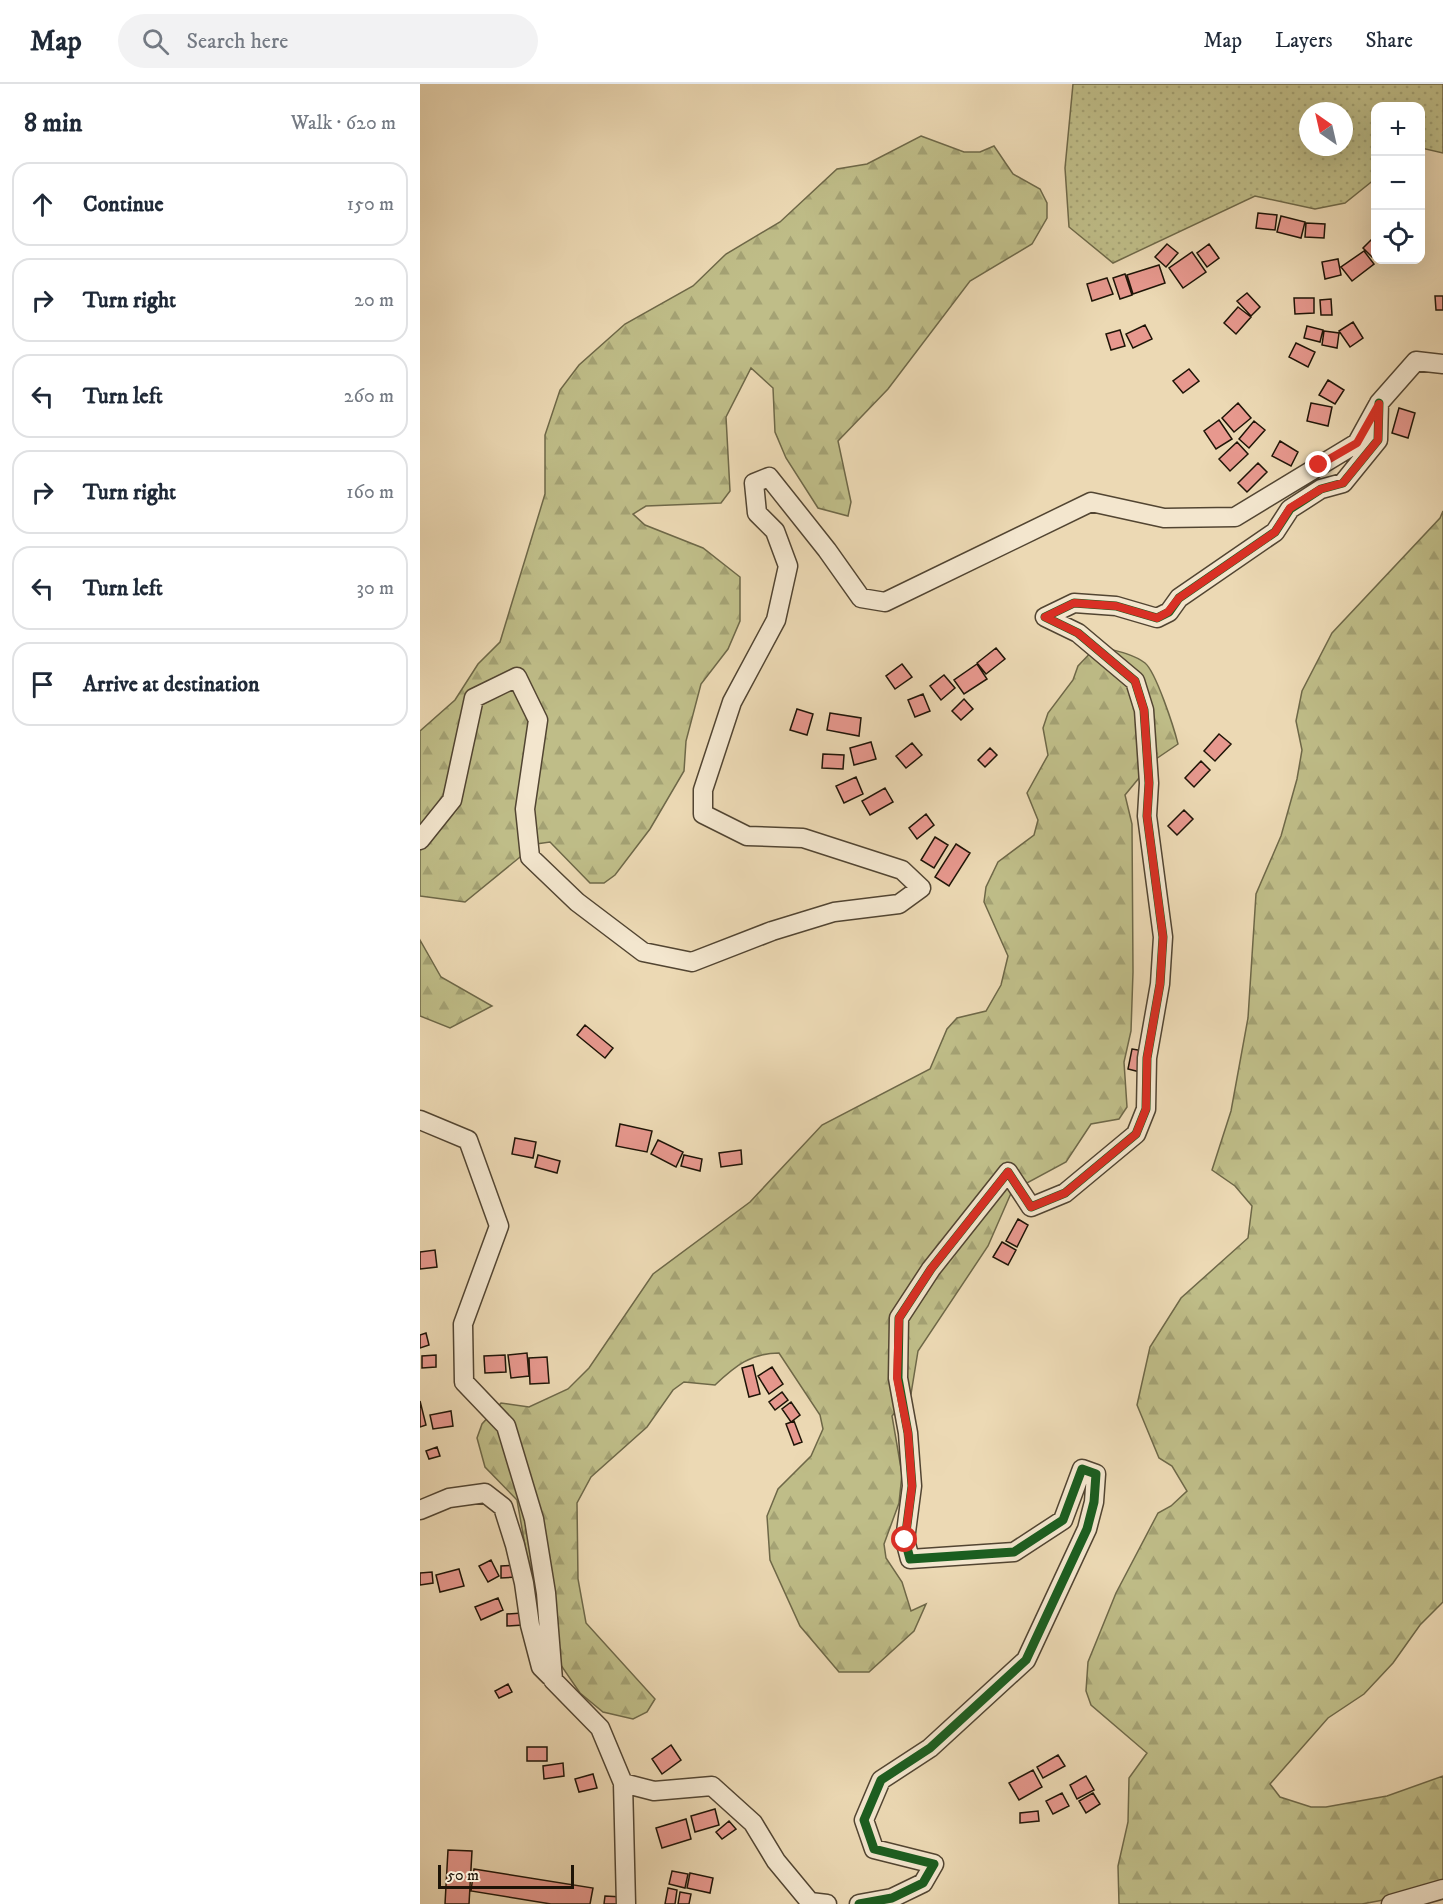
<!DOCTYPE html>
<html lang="en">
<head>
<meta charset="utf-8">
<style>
	:root { --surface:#fff; --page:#f2f2f3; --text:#1f2937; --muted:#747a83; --line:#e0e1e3 }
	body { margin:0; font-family:"IM FELL DW Pica",serif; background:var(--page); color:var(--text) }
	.controls { position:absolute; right:18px; top:18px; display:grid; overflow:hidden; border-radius:12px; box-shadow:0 6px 24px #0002 }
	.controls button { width:54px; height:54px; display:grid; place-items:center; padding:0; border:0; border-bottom:2px solid var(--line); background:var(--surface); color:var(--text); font:30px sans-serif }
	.compass { position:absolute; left:879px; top:18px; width:54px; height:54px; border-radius:50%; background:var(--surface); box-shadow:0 6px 24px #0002; rotate:326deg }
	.scale { position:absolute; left:18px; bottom:15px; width:136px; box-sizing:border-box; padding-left:6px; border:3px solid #1e1407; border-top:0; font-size:16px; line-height:21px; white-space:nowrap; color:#1e1407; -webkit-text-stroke:4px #f3e6ce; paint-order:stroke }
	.stop { position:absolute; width:18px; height:18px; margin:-14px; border:4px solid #d93025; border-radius:50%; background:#fff }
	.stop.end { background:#d93025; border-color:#fff; box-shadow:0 2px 6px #0008 }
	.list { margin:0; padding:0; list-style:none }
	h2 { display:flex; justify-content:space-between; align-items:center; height:78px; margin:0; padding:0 24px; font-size:26px }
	h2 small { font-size:20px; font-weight:400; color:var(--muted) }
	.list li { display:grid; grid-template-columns:39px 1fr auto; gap:18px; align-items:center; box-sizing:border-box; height:84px; margin:0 12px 12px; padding:0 12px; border:2px solid var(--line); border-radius:18px }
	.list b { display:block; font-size:22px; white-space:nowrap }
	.list em { font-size:20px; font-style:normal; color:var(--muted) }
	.icon { flex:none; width:33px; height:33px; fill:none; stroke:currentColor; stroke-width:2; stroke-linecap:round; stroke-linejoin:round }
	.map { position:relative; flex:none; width:1023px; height:1820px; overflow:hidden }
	header { display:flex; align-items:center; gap:36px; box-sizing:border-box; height:84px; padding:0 30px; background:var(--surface); border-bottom:2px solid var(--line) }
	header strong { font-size:28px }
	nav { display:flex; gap:33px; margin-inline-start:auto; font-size:21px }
	.search { width:420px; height:54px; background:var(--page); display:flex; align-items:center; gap:15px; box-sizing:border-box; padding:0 21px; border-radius:33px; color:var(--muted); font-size:22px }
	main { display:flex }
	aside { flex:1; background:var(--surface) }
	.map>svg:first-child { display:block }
</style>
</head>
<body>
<header>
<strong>Map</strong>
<div class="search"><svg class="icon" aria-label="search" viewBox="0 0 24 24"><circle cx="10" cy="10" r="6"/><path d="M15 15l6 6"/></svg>Search here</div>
<nav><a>Map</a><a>Layers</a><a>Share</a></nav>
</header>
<main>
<aside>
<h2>8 min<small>Walk · 620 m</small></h2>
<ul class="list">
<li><svg class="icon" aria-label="ahead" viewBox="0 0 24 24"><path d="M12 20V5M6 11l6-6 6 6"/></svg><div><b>Continue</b></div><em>150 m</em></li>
<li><svg class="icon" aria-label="right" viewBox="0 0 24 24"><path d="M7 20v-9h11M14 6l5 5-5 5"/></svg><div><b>Turn right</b></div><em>20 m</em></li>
<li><svg class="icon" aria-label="left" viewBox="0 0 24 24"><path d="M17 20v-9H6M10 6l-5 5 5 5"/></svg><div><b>Turn left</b></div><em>260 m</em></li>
<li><svg class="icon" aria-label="right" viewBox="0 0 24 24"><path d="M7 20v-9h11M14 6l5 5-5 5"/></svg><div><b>Turn right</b></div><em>160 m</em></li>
<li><svg class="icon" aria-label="left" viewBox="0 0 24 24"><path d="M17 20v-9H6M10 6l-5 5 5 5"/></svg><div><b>Turn left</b></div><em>30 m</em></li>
<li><svg class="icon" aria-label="arrive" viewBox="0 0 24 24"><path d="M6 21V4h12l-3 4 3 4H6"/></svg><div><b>Arrive at destination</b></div></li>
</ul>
</aside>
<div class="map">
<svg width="1023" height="1820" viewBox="0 0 1023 1820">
	<defs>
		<pattern id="grass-dots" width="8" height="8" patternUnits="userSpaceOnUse" patternTransform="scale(1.5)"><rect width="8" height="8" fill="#bfbd88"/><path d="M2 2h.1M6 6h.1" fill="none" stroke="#a4a274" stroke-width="1.8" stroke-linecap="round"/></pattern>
		<pattern id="forest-firs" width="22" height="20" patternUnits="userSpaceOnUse" patternTransform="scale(1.5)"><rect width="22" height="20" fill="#bfbd88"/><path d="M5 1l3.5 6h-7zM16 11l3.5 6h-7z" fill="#a4a274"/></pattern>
	</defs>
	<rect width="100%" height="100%" fill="#ecd9b4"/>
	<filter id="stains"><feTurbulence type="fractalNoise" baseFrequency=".00333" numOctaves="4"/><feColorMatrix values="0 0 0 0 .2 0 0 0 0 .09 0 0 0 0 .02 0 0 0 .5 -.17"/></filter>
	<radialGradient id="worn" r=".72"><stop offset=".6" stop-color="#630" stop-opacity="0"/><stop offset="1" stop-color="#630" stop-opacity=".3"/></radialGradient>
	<path fill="url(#grass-dots)" stroke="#6e6848" stroke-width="1.5" fill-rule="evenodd" d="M653,0H1023V69L1001,64L1000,22H956L955,95L925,119L895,125L835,112L693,179L649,143L645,84ZM888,27H924V63H888Z"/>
	<path fill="url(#forest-firs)" stroke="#6e6848" stroke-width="1.5" d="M501,52L544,68H560L574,62L593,90L620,105L627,119V134L612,160L550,197L468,305L418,357L431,418L428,432L398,424L366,374L355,348L353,304L331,284L306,333L310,407L301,419L226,422L213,430L225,441L283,464L320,493V537L308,565L281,600L266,657L264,687L230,745L195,791L184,799H170L130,758L116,760L45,818L0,812V647L35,616L58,580L80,558L125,410V351L140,306L159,281L205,240L273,202L306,170L360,138L417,85L447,80Z
		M1023,427V1518L1000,1541L973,1579L944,1610L908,1634L850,1700L860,1713L891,1723H906L967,1712L1023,1692V1797L974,1814L942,1820H699L698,1782L708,1738L709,1694L727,1669L671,1621L666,1607L668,1578L696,1509L738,1429L751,1422L767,1407L752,1382L739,1374L717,1321L730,1263L761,1214L828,1154L832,1122L815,1102L792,1086L811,1027L828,934L836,810L861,752L877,695L882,666L876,637L882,607L912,549L1020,434Z
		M677,562C692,566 712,569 725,579C736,588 754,644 758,660L733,677L705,711L712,740L713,888L711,947L704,978L707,1023L699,1035L671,1040L646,1078L592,1107L568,1162L498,1267L491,1310L472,1332L482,1390L479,1419L464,1460L466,1474L482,1498L491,1527L506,1520L494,1547L449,1588H419L380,1542L350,1476L347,1432L358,1405L391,1372L403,1345L400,1331L359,1269C331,1269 315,1282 295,1301L264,1298L253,1306L227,1343L171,1393L157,1419L158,1495L166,1539L235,1615L227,1628L213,1635L183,1628L160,1609L136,1574L110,1490L97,1416L65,1383L57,1354L62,1340L81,1319L109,1323L148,1305L169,1284L233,1190L330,1118L402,1041L510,985L527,945L537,934L566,927L581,901L588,872L564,818L566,803L578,778L614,751L618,736L607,709L628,671L623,644L628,629L653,596L658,582Z
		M0,856L21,893L72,922L30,944L0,932Z"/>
	<path fill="#e7988e" stroke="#1e1407" stroke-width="1.5" d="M838,129L857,131L855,146L836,144Z
		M861,132L885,138L881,154L857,148Z
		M886,139L905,140L904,154L885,153Z
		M952,155L956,159V170L952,173L943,164Z
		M747,160L758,169L746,183L735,173Z
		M789,160L799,174L787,183L777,169Z
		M944,167L954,180L932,197L921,183Z
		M772,168L786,188L763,204L749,184Z
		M918,175L921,191L905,195L902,178Z
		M739,181L745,199L713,210L707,191Z
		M705,190L712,211L700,215L693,194Z
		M687,194L693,210L672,217L667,200Z
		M827,209L840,223L831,232L817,217Z
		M1015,212H1023V226H1016Z
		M874,214H894V229L875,230Z
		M911,215L912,231H901L900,216Z
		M818,223L831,233L816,250L804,239Z
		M933,238L943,254L930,263L919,247Z
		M725,241L732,255L713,264L706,250Z
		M887,242L903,246L900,258L884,254Z
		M700,246L705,262L691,266L686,250Z
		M904,247L919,249L917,264L902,261Z
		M876,259L895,268L888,283L869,273Z
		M769,285L779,297L763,309L753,297Z
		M908,296L924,306L915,320L899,311Z
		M818,319L831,334L814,348L802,334Z
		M891,319L912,323L908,342L887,337Z
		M979,324L995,329L988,354L972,349Z
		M799,336L812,355L796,365L784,347Z
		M834,337L845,346L829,364L819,355Z
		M860,357L878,368L871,382L852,372Z
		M817,358L828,370L810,387L799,375Z
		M838,379L847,388L827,408L818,399Z
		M576,564L585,575L566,590L557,579Z
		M482,580L492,593L475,605L466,592Z
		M557,580L567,595L544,610L534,596Z
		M524,591L535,604L521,616L510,602Z
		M503,610L510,627L495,633L488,616Z
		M544,615L553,625L541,636L532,627Z
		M377,625L393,630L387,651L370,646Z
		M410,629L441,634L439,652L407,646Z
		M799,650L811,660L795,677L784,667Z
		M451,658L456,675L434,681L430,664Z
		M492,659L502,671L486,684L476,672Z
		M570,664L577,671L565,683L558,676Z
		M403,670L424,671L423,685L402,684Z
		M781,677L790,686L774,703L765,694Z
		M436,693L443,710L424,719L416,702Z
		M465,704L473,718L450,731L442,717Z
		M764,726L773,735L757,751L748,742Z
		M506,730L514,741L497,755L489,744Z
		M515,753L528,761L514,784L501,776Z
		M536,760L550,769L529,802L515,793Z
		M165,941L193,964L185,974L157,951Z
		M712,965L724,967L720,988L708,985Z
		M200,1040L232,1047L227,1068L196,1062Z
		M95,1054L116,1058L113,1074L92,1070Z
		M238,1056L263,1068L256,1083L231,1070Z
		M321,1066L322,1080L301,1083L299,1069Z
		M118,1071L140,1077L137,1089L115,1083Z
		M264,1071L282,1075L280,1087L261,1082Z
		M598,1135L608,1141L597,1163L586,1157Z
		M582,1158L596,1166L588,1181L573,1173Z
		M15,1166L17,1183L0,1185V1168Z
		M6,1249L9,1261L0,1264V1251Z
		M107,1269L109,1292L91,1294L88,1271Z
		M16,1271V1283L2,1284V1272Z
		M85,1271L86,1288L65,1289L64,1272Z
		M127,1273L129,1299L110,1300L109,1274Z
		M333,1281L340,1310L329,1313L322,1284Z
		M352,1283L363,1300L349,1310L338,1292Z
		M362,1308L368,1316L355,1326L349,1318Z
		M0,1317L6,1341L0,1343Z
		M371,1318L380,1331L371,1338L362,1325Z
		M31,1327L33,1342L13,1345L10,1331Z
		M374,1337L382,1358L374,1361L366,1340Z
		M17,1363L20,1372L9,1375L6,1367Z
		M71,1476L79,1492L68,1498L59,1482Z
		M96,1481L97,1493L81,1494V1482Z
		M39,1485L44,1502L20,1508L16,1491Z
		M12,1488L13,1499L0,1501V1489Z
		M78,1514L83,1526L61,1536L55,1523Z
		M102,1529L103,1541L87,1542V1530Z
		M88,1600L92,1608L79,1614L75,1607Z
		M251,1661L261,1676L242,1690L232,1675Z
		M107,1663H127V1677H107Z
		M638,1671L645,1682L623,1694L617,1683Z
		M143,1679L144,1692L124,1695L123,1682Z
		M613,1686L622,1703L599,1716L589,1699Z
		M173,1690L177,1704L159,1708L155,1695Z
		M666,1692L674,1706L657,1715L650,1701Z
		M642,1709L649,1722L633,1730L626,1717Z
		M673,1709L680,1720L666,1729L659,1717Z
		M295,1725L299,1741L275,1748L271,1732Z
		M618,1727L619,1737L600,1739V1729Z
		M266,1735L271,1755L242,1764L236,1744Z
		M309,1737L316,1745L302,1755L296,1748Z
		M28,1766L52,1767L49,1820H25Z
		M54,1785L173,1804L170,1820H131L51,1807Z
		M252,1787L268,1790L265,1804L249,1800Z
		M270,1789L293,1794L290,1809L267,1804Z
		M248,1804L257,1806L255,1820H245Z
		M260,1808L271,1810L269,1820H258Z
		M185,1812L202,1813L201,1820H184Z"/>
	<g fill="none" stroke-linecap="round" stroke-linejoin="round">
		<defs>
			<path id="minor" d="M0,756L32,716L54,614L97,593L118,636L105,725L110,773L157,818L223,868L272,878L352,847L414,828L479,820L501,804L482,786L383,754L327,752L283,730V706L312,618L356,536L368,482L355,447L337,429L334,399L349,393L407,466L441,514L465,518L671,418L744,434L815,433L937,359L959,319L996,277L1023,280
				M0,1036L48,1056L79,1142L43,1240L44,1298L86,1342L114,1435L126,1509L133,1596L180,1644L203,1699L206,1820
				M0,1426L29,1414L65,1409L83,1423L95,1461L104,1499L110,1541L121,1583L130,1592
				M203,1699L234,1707L292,1702L333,1739L356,1777L390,1818L407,1820
				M439,1820L472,1814L503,1799L514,1780L454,1765L444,1736L461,1696L510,1664L606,1576L667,1445L674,1418L676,1390L662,1385L643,1436L594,1468L490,1475L485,1456L492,1402L488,1349L478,1294L479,1234L511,1185L588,1088L611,1123L645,1109L716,1050L726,1025L727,974L740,900L743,853L727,732L729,699L724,626L715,597L658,549L625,533L654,519L696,522L737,534L749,528L759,514L855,448L870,425L901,405L923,399L958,356L959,319
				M971,1820L1023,1805"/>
		</defs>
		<use href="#minor" stroke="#524532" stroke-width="21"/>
		<use href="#minor" stroke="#f3e6ce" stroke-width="18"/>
		<defs>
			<path id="cycleway" d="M439,1820L472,1814L503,1799L514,1780L454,1765L444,1736L461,1696L510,1664L606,1576L667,1445L674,1418L676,1390L662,1385L643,1436L594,1468L490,1475L485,1456L492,1402L488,1349L478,1294L479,1234L511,1185L588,1088L611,1123L645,1109L716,1050L726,1025L727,974L740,900L743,853L727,732L729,699L724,626L715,597L658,549L625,533L654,519L696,522L737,534L749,528L759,514L855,448L870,425L901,405L923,399L958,356L959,319"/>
		</defs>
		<use href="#cycleway" stroke="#f3e6ce" stroke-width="13"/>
		<use href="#cycleway" stroke="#1b5e20" stroke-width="9"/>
	</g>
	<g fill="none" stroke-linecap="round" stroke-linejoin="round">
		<path stroke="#d93025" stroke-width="8" d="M485,1456L492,1402L488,1349L477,1294L479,1234L511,1185L588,1088L611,1123L645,1109L716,1050L726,1025L727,974L740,900L743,853L727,732L729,699L724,626L715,597L658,549L625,533L654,519L696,522L737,534L748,528L759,514L855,448L870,424L901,405L923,399L958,356L959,320L937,359L899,381"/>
	</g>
	<rect width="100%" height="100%" filter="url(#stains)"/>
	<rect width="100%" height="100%" fill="url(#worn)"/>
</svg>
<div class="controls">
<button>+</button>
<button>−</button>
<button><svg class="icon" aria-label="locate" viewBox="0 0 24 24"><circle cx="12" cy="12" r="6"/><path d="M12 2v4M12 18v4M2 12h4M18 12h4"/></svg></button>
</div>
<svg class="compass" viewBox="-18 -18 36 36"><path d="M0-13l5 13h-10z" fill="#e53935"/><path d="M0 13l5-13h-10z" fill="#747a83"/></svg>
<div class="scale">50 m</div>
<div class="stop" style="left:485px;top:1456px"></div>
<div class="stop end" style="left:899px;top:381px"></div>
</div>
</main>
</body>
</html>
